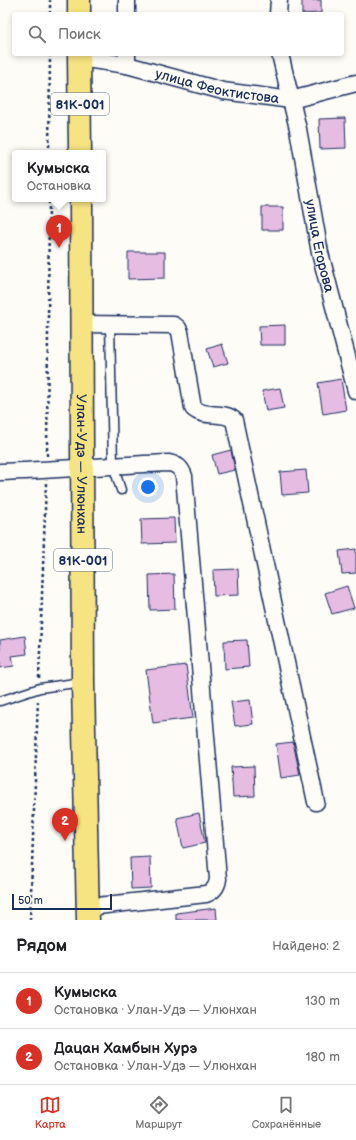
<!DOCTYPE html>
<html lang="ru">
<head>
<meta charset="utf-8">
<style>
	:root { --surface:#fff; --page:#f6f6f6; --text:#202124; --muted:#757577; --line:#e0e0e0; --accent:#d93025 }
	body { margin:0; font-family:"Balsamiq Sans",sans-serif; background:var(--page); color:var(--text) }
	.scale { position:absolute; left:12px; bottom:10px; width:100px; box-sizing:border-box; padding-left:4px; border:2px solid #1b2f5e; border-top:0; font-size:11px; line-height:14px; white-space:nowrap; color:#1b2f5e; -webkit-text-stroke:3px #fdfcf7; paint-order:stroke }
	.you { position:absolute; left:148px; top:487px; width:14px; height:14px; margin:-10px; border:3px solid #fff; border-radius:50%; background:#1a73e8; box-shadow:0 0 0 6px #1a73e833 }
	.badge { display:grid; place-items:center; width:26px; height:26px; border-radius:50%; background:var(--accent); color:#fff; font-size:13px; font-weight:700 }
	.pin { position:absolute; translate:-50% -33px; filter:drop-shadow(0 1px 2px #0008) }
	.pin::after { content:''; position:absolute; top:21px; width:14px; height:12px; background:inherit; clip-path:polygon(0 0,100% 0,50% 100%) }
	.popup { position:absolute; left:12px; top:150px; width:94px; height:52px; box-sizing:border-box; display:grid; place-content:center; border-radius:4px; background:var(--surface); filter:drop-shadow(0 1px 3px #0005); font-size:13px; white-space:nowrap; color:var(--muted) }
	.popup b { font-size:15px; color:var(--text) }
	.popup::after { content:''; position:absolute; left:50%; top:100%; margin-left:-8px; border:8px solid transparent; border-top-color:var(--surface) }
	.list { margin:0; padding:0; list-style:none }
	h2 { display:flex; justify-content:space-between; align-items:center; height:52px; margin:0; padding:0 16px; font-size:17px }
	h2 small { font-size:13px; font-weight:400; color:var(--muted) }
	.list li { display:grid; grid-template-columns:26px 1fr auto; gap:12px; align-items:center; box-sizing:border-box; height:56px; padding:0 16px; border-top:1px solid var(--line) }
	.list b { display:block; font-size:15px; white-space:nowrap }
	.list p { margin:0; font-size:13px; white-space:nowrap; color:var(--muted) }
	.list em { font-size:13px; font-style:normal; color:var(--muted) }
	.icon { flex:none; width:22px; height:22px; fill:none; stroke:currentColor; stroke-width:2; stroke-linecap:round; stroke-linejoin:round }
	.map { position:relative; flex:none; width:356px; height:920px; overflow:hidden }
	.search { position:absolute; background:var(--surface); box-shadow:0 2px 6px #0003; left:12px; right:12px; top:12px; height:44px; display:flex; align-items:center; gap:10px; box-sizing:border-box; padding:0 14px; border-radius:4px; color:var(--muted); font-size:15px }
	.sheet { height:164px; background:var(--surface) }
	nav { display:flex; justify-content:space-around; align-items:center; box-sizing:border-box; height:56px; border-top:1px solid var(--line); background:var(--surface); font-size:11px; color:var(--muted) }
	nav a { display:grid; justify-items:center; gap:2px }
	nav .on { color:var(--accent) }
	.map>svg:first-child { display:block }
</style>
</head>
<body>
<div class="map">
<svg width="356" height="920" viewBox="0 0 356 920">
	<rect width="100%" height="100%" fill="#fdfcf7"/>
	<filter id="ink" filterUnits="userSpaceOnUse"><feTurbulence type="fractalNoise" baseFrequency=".025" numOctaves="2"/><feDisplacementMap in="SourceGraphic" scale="8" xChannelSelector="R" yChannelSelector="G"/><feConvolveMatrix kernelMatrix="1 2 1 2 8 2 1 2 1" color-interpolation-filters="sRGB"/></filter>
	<g filter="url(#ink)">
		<path fill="#e6bce3" stroke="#1b2f5e" d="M302,0H321V13L302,14Z
			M345,118L346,148L320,149L319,119Z
			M262,207H283V230H262Z
			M128,252H165V278L128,279Z
			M285,325V345H260L259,326Z
			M222,344L228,363L213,367L207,349Z
			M341,379L346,410L323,414L318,383Z
			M280,388L284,408L266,411L262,391Z
			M231,450L235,470L217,474L212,455Z
			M306,470L308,493L282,495L280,472Z
			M174,518L175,543L142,544L141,519Z
			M356,549V573L342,574L339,551Z
			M238,569L239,595L214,596L213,570Z
			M174,574L175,609L150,610L149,575Z
			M347,586L354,608L332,614L325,593Z
			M25,636L27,654L12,656L14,666L0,668V640Z
			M247,640L249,667L225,669L224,641Z
			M186,665L193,718L153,723L146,670Z
			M250,700L253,724L235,726L231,702Z
			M293,742L300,775L281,778L276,744Z
			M254,766L255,796L233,797L231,767Z
			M199,813L205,843L183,848L177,818Z
			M150,857L151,888L131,889L130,858Z
			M216,908L217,920H176V913Z"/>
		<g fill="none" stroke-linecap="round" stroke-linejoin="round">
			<defs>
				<path id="service" d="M110,324L113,465L121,490
					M0,701L40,688L82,682"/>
				<g id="minor">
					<path d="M127,0V14"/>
					<path d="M278,14L279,0"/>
					<path id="s1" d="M280,54L298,129L320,253L356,391"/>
					<path d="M79,58L127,65V54"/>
					<path id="s2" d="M127,65L223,91L291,100L356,83"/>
					<path d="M82,324L174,325L178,328L180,332L193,408C204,419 223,410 234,420L316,802"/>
					<path d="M0,472C56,470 113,465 169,463C178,465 181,468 184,476L218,879C217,887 214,891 206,894L88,907"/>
				</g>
				<g id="primary">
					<path d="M79,0V14"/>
					<path d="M79,54L80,153"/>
					<path id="s3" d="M81,199L83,682L88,920"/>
				</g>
			</defs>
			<use href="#service" stroke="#1b2f5e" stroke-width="11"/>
			<use href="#minor" stroke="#1b2f5e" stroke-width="19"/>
			<use href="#primary" stroke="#1b2f5e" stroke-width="25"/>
			<path stroke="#1b2f5e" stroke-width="2.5" stroke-dasharray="3 3" stroke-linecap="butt" d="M50,14V0
				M49,153L50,54
				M47,456L49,199
				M39,678L46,483
				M30,920L38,699"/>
			<use href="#service" stroke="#fdfcf7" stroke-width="8"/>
			<use href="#minor" stroke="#fdfcf7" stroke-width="16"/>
			<use href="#primary" stroke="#f6e381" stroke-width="22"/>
		</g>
	</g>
	<g text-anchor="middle" stroke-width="3" stroke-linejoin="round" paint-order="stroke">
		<g fill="#fdfcf7" stroke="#5f6c8c" stroke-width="1">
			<rect x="51" y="93" width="58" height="22" rx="3"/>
			<rect x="54" y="549" width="58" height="22" rx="3"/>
		</g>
		<g font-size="13" font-weight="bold" fill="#1b2f5e">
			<text x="80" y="109">81К-001</text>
			<text x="83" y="565">81К-001</text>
		</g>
		<g font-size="14" fill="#1b2f5e" stroke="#fdfcf7">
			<text dy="5" stroke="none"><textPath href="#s2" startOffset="93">улица Феоктистова</textPath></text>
			<text dy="5" stroke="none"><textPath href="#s1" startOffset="196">улица Егорова</textPath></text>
			<text dy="5" stroke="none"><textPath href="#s3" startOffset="265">Улан-Удэ — Улюнхан</textPath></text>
		</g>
	</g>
</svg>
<div class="scale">50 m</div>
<div class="you"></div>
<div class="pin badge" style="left:59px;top:248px">1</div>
<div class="popup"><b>Кумыска</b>Остановка</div>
<div class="pin badge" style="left:65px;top:841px">2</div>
<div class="search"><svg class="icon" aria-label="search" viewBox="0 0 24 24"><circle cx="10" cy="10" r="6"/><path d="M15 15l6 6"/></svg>Поиск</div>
</div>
<section class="sheet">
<h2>Рядом<small>Найдено: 2</small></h2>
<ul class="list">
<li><span class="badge">1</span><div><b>Кумыска</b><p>Остановка · Улан-Удэ — Улюнхан</p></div><em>130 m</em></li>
<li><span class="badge">2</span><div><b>Дацан Хамбын Хурэ</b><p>Остановка · Улан-Удэ — Улюнхан</p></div><em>180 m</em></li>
</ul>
</section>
<nav>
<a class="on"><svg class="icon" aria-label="map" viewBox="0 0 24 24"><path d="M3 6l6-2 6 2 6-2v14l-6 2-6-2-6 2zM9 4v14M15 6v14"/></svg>Карта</a>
<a><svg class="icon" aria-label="directions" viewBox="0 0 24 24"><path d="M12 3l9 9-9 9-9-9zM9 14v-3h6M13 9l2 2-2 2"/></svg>Маршрут</a>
<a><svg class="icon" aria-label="saved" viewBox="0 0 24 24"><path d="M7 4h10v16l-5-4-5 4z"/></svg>Сохранённые</a>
</nav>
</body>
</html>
